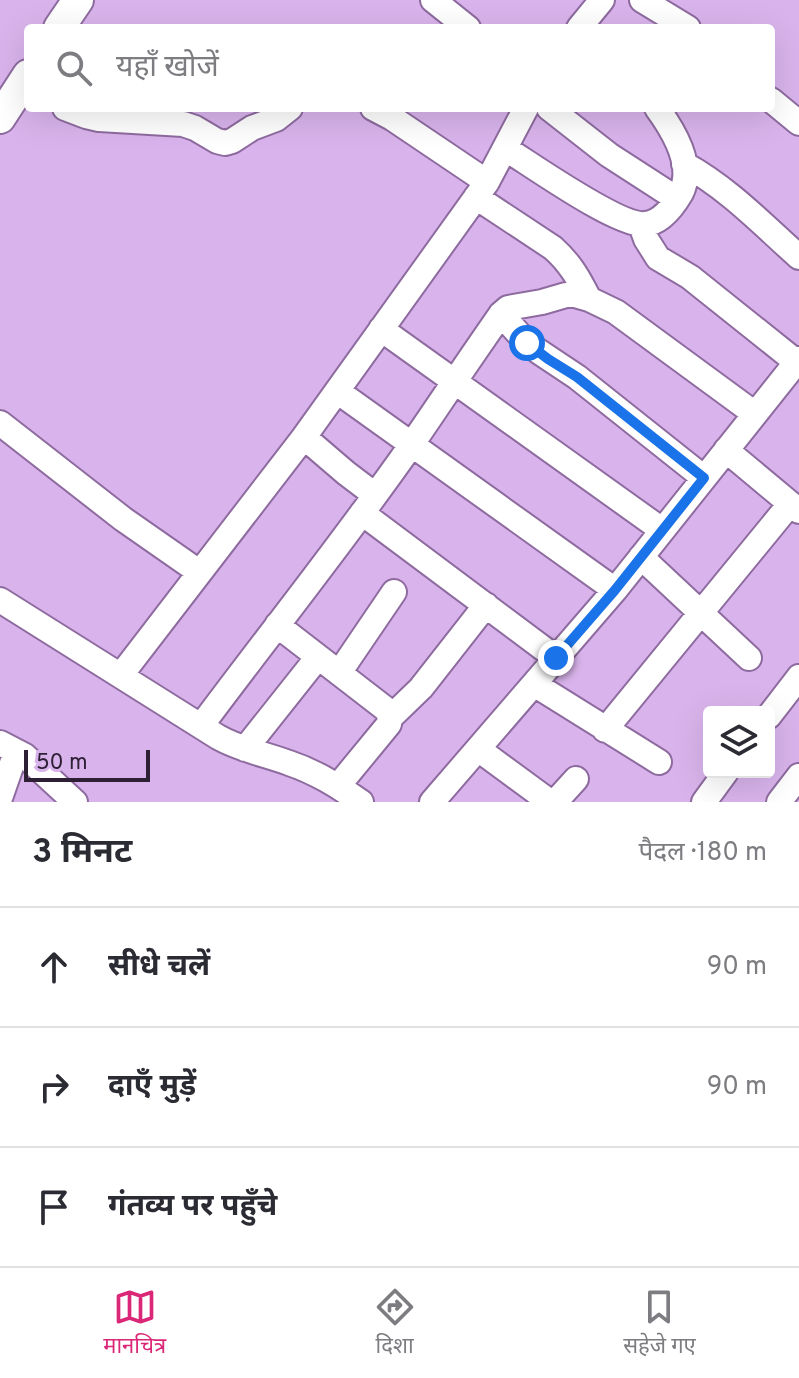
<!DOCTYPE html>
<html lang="hi">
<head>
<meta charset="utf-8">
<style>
	:root { --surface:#fff; --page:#f7f7f7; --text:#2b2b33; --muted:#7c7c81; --line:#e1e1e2; --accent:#db2777 }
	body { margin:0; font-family:Overpass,"Noto Sans Devanagari",sans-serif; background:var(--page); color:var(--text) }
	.controls { position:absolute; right:24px; bottom:24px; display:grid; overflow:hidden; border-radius:8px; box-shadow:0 8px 32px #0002 }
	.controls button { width:72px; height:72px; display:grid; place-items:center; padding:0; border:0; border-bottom:2px solid var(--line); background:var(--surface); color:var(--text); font:40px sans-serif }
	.scale { position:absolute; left:24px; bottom:20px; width:126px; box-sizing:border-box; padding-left:8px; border:4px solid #2d1f34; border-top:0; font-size:22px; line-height:28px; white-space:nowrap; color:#2d1f34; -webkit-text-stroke:6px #d9b4ec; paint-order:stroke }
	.stop { position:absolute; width:24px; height:24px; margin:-18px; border:6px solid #1a73e8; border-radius:50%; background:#fff }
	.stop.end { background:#1a73e8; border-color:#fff; box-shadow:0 2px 8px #0008 }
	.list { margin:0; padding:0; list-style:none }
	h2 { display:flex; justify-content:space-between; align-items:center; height:104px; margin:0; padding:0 32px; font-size:34px }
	h2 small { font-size:26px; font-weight:400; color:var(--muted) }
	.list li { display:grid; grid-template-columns:52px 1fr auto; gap:24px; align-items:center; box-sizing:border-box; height:120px; padding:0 32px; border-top:2px solid var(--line) }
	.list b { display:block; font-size:30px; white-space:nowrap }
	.list em { font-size:26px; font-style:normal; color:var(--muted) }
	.icon { flex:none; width:44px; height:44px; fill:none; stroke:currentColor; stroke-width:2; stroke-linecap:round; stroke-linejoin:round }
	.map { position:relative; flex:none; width:799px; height:802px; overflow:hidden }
	.search { position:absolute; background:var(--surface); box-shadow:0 8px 32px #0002; left:24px; right:24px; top:24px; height:88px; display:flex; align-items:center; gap:20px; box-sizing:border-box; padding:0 28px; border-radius:8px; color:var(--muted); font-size:30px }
	.sheet { height:464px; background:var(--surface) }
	nav { display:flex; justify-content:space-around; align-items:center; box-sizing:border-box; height:112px; border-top:2px solid var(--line); background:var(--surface); font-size:22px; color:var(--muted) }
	nav a { display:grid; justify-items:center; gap:4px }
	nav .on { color:var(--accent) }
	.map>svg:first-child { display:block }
</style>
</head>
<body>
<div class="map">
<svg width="799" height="802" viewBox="0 0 799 802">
	<rect width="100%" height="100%" fill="#d9b4ec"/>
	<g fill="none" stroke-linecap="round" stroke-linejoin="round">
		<defs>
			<path id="minor" d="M433,0L468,28
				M642,0L688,28
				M579,28L602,0
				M771,100L799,123
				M65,108L86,116L99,119L183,124L195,128L217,141L225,143L232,141L252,128L276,119L290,108
				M373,108L392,118L487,182
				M549,108L609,155L677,199
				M506,149C532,165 619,227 645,224C661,223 674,205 681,193C695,165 673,130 657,108
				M684,164C728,188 762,224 799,257
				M476,197L553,248C570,263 579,279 589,299
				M641,225L646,239L658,258L690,277L799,364
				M501,314L527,343L538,351L577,377L704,478
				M381,329L662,530
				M337,391L615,590
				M0,423L123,519L199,572
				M304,437L346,473L375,495
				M726,450L799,511
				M362,513L556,658
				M641,557L749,658
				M0,600L218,737C241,750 265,754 289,763C316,772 338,786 361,802
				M277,625L387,710L390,718L389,724L338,786
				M339,673L394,592
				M121,675L304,437L487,182L526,108
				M534,684L659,762
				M769,716L799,677
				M390,718L421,688L486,605
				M201,726C271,632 345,540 412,444C442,400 471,357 501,314L508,308L542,302L566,295H575L589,299L616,312L755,414
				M605,730L790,504
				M0,743L25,756L75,802
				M245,749L318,657
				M478,749L550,802
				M0,798L16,752
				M432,802L615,590L799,359
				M555,802L576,779
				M704,802L726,772
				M779,802L799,776"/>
			<path id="major" d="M59,28L78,0
				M0,118L28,75"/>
		</defs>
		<use href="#minor" stroke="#8e6b9f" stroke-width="28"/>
		<use href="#major" stroke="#8e6b9f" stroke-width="34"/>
		<use href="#minor" stroke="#fff" stroke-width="24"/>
		<use href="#major" stroke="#fff" stroke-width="30"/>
	</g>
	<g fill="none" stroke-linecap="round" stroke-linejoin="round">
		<path stroke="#1a73e8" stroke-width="10" d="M527,343L548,359L577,377L704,478L615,590L556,658"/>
	</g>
</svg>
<div class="controls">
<button><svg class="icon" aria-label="layers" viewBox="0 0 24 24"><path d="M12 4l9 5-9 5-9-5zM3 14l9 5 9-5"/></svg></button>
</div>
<div class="scale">50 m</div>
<div class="stop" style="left:527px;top:343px"></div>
<div class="stop end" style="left:556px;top:658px"></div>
<div class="search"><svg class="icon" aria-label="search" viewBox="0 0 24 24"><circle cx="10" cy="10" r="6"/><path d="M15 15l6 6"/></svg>यहाँ खोजें</div>
</div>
<section class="sheet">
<h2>3 मिनट<small>पैदल · 180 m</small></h2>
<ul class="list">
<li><svg class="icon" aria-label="ahead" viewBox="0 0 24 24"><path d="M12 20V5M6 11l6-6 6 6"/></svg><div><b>सीधे चलें</b></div><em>90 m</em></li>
<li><svg class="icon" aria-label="right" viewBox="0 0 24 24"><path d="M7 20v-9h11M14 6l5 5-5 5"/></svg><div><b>दाएँ मुड़ें</b></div><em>90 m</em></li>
<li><svg class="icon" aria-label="arrive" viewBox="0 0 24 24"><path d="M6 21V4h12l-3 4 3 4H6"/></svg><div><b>गंतव्य पर पहुँचे</b></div></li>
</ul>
</section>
<nav>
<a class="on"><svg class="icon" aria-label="map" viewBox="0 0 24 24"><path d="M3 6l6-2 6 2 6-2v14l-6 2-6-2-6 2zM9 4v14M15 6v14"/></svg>मानचित्र</a>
<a><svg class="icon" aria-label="directions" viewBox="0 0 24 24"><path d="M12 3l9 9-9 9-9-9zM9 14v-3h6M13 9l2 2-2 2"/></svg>दिशा</a>
<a><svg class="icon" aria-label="saved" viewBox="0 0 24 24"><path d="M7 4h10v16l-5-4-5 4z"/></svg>सहेजे गए</a>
</nav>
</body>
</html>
